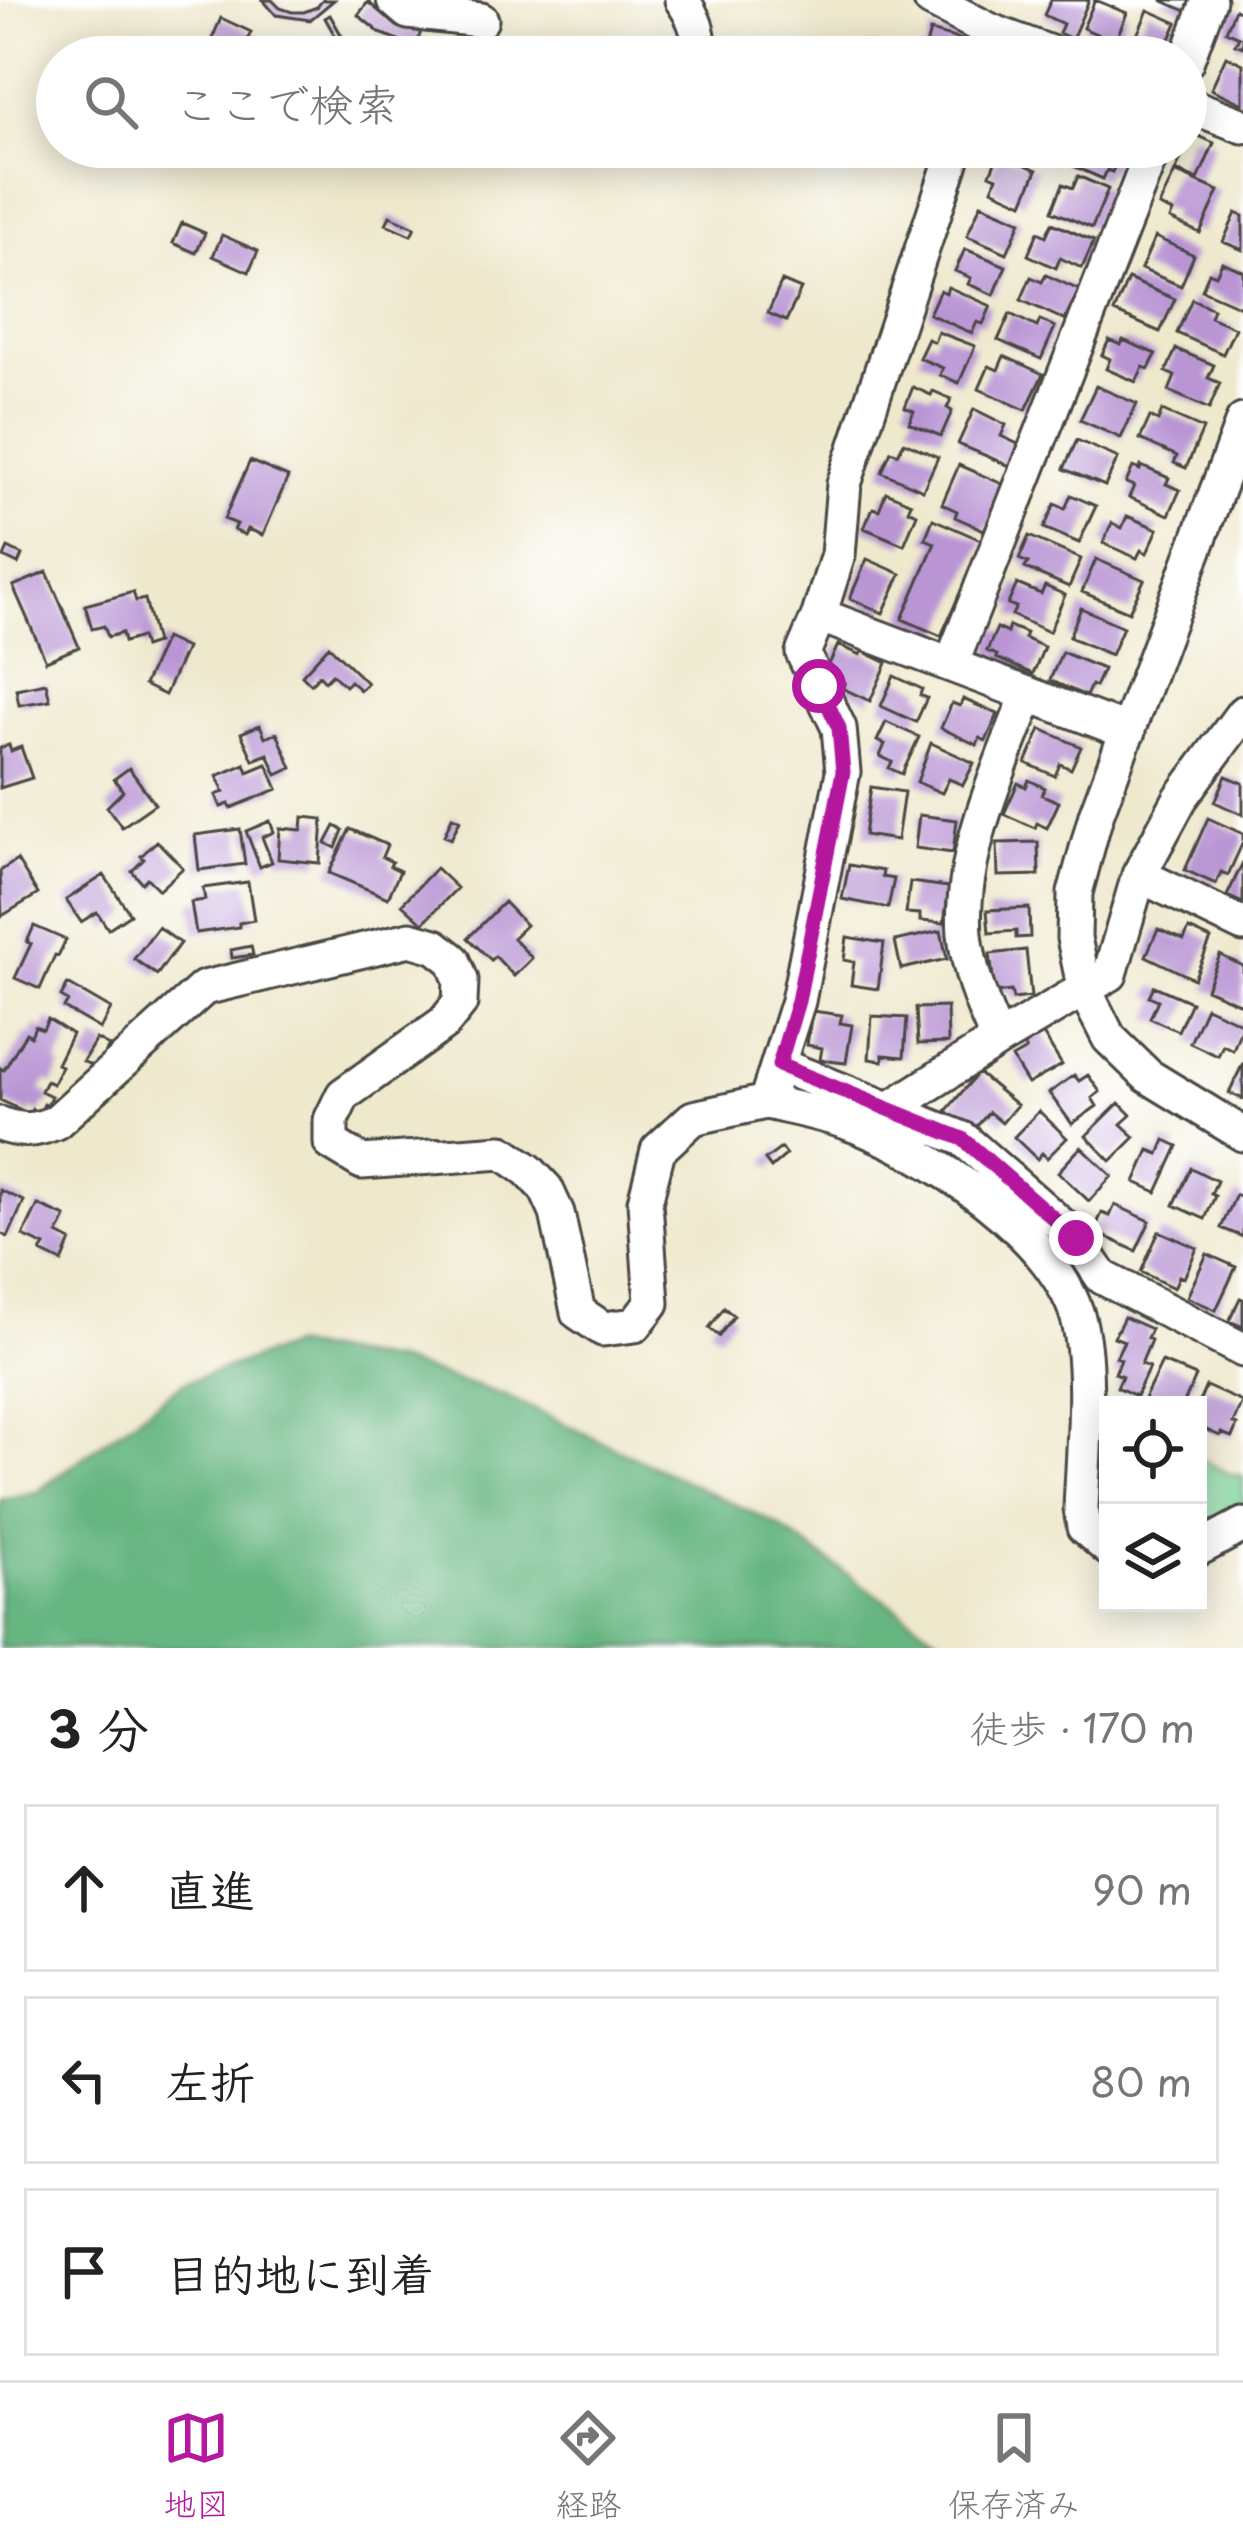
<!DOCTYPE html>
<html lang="ja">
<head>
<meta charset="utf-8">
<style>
	:root { --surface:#fff; --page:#f2f2f2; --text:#222; --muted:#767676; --line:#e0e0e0; --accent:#b5179e }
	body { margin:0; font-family:"Playpen Sans","Klee One",sans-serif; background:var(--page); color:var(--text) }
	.controls { position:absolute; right:36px; bottom:36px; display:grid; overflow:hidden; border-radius:0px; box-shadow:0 6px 30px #0003 }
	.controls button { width:108px; height:108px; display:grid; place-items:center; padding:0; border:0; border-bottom:3px solid var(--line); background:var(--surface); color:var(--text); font:60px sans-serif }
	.stop { position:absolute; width:36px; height:36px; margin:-27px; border:9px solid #b5179e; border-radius:50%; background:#fff }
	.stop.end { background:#b5179e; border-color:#fff; box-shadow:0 3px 12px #0008 }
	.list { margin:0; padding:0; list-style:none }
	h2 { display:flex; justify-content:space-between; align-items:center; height:156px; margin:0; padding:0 48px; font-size:51px }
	h2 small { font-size:39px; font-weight:400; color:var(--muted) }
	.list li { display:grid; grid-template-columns:78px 1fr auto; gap:36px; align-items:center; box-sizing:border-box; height:168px; margin:0 24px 24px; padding:0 24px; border:3px solid var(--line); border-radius:0px }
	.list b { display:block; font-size:45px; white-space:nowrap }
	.list em { font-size:39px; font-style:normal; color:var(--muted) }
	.icon { flex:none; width:66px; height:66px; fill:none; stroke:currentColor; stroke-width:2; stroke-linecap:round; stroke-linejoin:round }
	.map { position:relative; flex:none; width:1243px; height:1648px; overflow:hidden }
	.search { position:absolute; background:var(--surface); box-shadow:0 6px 30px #0003; left:36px; right:36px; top:36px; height:132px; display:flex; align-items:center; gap:30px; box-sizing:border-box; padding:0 42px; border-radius:66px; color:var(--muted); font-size:45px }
	.sheet { height:732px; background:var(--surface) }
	nav { display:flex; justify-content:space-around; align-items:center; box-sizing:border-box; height:168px; border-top:3px solid var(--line); background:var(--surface); font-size:33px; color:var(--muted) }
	nav a { display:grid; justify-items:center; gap:6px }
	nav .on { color:var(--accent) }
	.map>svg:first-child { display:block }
</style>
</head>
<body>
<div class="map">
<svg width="1243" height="1648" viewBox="0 0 1243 1648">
	<rect width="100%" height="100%" fill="#fff"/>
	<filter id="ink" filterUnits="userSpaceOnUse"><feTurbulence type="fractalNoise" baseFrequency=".00833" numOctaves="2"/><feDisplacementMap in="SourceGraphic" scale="24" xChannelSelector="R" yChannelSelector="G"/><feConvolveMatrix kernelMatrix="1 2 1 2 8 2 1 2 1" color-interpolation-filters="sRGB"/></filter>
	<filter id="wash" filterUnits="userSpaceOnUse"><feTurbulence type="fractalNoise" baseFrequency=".004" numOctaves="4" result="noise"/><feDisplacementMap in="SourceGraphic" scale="48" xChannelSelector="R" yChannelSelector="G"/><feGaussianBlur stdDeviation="2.7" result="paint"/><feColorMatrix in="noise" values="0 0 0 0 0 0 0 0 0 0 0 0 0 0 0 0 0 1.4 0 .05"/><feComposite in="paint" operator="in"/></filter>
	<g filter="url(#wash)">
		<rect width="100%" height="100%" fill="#eee8cc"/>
		<path fill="#7dd499" stroke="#548062" stroke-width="3" d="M1100,1408L1108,1412V1534L1093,1518Z
			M1198,1458L1232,1475L1243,1476V1513L1202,1531L1198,1512Z"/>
		<path fill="#66b681" stroke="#487056" stroke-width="3" d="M291,1346L398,1362L503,1395L774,1523L953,1648H0V1500L37,1492L183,1383Z"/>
		<g id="blocks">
			<path fill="#b995d4" d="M263,0H272L280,8L292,12H304L317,7L323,0H334L310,20L276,15Z
				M1051,0H1089L1072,39L1059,33L1063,24L1044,15Z
				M1095,0L1127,13L1115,42L1083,28Z
				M1161,0H1191L1186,11Z
				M368,2L388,19L421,31L416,47L380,33L358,15Z
				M1235,9L1243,13V47L1235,44L1239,37L1226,31Z
				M1148,10L1177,23L1162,57H1143L1144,55L1131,49Z
				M330,15L351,52L346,55L325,18Z
				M221,18L251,32L240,57H216L206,53Z
				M930,31L966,41L962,57H923Z
				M316,40L329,43L340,50L343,57H331L313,50L301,57H289L307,42Z
				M251,42L284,57H257L246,52Z
				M871,46L903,56L902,57H868Z
				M370,49L396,55V57H355Z
				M1226,56L1243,64V104L1211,89Z
				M1192,133L1214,143L1198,180L1176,170Z
				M882,147H935L930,163Z
				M1062,147H1113L1122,151L1112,172L1107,170L1103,179L1057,159Z
				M999,153L1037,170L1023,203L992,189L997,177L990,174Z
				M1175,172L1219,191L1200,233L1170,219L1173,212L1159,206Z
				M1078,176L1108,189L1092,228L1052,211L1063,184L1073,188Z
				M981,204L1021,221L1007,253L967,236Z
				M1236,213L1243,216V250L1223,242Z
				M390,216L415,227L411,235L386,224Z
				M182,223L205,233L196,253L173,243Z
				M1052,223L1094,241L1082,268L1060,258L1056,268L1028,255L1038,232L1046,236Z
				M222,235L258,251L249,272L213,256Z
				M1155,237L1194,255L1181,286L1141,269Z
				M965,249L1006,266L994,295L968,284L971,278L955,271Z
				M1222,262L1243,271V308L1202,290L1209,272L1216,275Z
				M1046,275L1079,290L1065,320L1021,300L1031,277L1042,282Z
				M1128,279L1175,299L1160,332L1114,312Z
				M782,281L801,289L786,321L768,313Z
				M948,287L991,306L983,324L977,322L972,333L929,314L940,290L946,293Z
				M1192,299L1213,309L1210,317L1235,328L1223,354L1177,333Z
				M1010,314L1037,327L1040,320L1055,327L1041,359L998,340Z
				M938,332L975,346L959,383L940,375L943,368L919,358L928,339L934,342Z
				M1109,340L1121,345L1123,340L1156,354L1149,369L1143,367L1136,382L1106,369L1110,359L1102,355Z
				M1176,349L1214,365L1208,378L1220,383L1209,409L1169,391L1175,376L1166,372Z
				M1004,356L1043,374L1026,410L979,389L989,366L998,370Z
				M1096,386L1137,404L1121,438L1080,420Z
				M913,387L931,395L933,391L951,399L947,408L952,411L941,436L909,423L914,411L905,407Z
				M974,409L1006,425L1001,436L1020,445L1014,459L1020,461L1017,469L958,444Z
				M1162,411L1203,429L1186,468L1174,463L1177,456L1140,439L1150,417L1158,421Z
				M1077,440L1118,458L1105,486L1064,469Z
				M904,442L938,457L923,490L882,472L891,451L898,454Z
				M250,461L288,477L263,535L248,529L245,535L234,530L237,524L224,519Z
				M959,465L1009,487L991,526L987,524L984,530L955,517L957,511L942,504Z
				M1141,466L1169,478L1166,484L1180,490L1169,515L1129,497L1134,486L1126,483L1133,467L1140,470Z
				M886,492L911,503L908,510L917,514L904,545L864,528L873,508L879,510Z
				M1071,495L1096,506L1079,543L1044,528L1055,504L1065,509Z
				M1127,516L1158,529L1147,553L1141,550L1137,558L1103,543L1112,523L1122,528Z
				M933,519L983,541L941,636L902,619L935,543L925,539Z
				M1029,536L1081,559L1069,587L1025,568L1028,563L1019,559Z
				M8,548L22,555L18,564L4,557Z
				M867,559L901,574L883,613L850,598Z
				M1096,559L1144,580L1129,612L1082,592Z
				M47,572L79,647L46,661L13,586Z
				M1017,584L1041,594L1045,586L1065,595L1049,632L1012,615L1016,607L1008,604Z
				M133,592L136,601L145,599L156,643L144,647L141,637L124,642L122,633L108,637L104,626L92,629L85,605Z
				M1081,608L1123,627L1111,655L1069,637Z
				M1009,626L1026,633L1024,638L1044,647L1033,674L996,658L997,655L987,651L997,628L1007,633Z
				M165,638L186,648L165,695L144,685Z
				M838,645L861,655L862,651L887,663L870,701L842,688L845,683L831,677L834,672L827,669Z
				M329,646L367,683L360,690L350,681L345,686L332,674L325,681L319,675L311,684L302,675Z
				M1062,652L1103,669L1095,687L1091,685L1086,696L1050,680Z
				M894,676L922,689L920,695L927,698L916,722L881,706Z
				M46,683L50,700L19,705L16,689Z
				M963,699L998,714L986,741L980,738L977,745L941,728L952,703L960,706Z
				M886,722L919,737L902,774L889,768L892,762L880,756L885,744L877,741Z
				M260,725L265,737L277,733L292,768L277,775L268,754L253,760L241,733Z
				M1041,729L1081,747L1071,769L1060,764L1055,776L1026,763Z
				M931,743L974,763L963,785L949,779L942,793L917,782Z
				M9,745L11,751L21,747L32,778L0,788V748Z
				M245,764L248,772L267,764L278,789L231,808L229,804L221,807L216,795L224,792L217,776Z
				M129,768L155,804L122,827L107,807L123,791L114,779Z
				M1226,776L1243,783V815L1215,802Z
				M1029,780L1045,788L1042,795L1059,802L1047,828L1037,823L1035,828L1004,814L1018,783L1026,787Z
				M871,787L904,792L897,840L864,835Z
				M919,815L957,820L953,853L915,848Z
				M303,817L323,819L320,863L278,859L280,828L302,830Z
				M452,817L460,820L451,839L444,836Z
				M1208,818L1243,834V842L1228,875L1221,872L1216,884L1185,870Z
				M270,821L274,832L262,837L272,862L260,867L246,831Z
				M335,826L343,830L336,848L326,843Z
				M240,829L245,864L199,870L195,835Z
				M350,829L387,845L382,857L392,862L390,866L400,871L388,898L329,873Z
				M157,841L183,868L159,890L147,878L142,883L132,871L144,859L141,856Z
				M1038,842L1039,875L998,876L997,843Z
				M17,860L38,894L2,916L0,871Z
				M1243,862V903L1227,896Z
				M849,865L883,871L882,877L894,879L888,908L842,899Z
				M436,868L457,888L423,923L402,904Z
				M104,875L130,914L108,929L97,912L81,922L66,900Z
				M248,882L254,920L239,923V927L196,933L191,902L205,900L203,888Z
				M910,882L949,887L944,923L920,921V914L906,913Z
				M504,902L526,925L513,938L532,958L514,976L495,956L491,960L468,938Z
				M1029,908L1030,937L1016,938V931L989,933L987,910Z
				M34,926L66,940L58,956L55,955L40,989L15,978L31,944L27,942Z
				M158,927L180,943L157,975L134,959Z
				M1158,929L1184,940L1189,929L1211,939L1194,979L1146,956Z
				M941,931L947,959L901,969L895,941Z
				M847,937L884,943L878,989L851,985L854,962L844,960Z
				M251,946L253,955L232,958L231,950Z
				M1026,950L1031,997L1013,999L1011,991L995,993L990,954Z
				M1220,955L1243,966V1005L1206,989Z
				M68,984L111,1009L100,1029L64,1008L68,1001L61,997Z
				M1154,986L1191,1002L1178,1031L1150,1018L1158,1000L1149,996Z
				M947,1007L948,1043L918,1044L916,1008Z
				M1206,1007L1243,1024L1233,1050L1223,1045L1218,1056L1190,1043Z
				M812,1011L842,1015L840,1023L852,1025L846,1063L820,1060L822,1048L807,1045Z
				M872,1016L907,1018L904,1057L883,1055V1061L869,1059Z
				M48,1019L72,1034L57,1064L61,1066L53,1084L46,1081L41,1091L51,1096L47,1105L44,1104L40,1113L32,1109L30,1114L0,1100V1068L4,1070L26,1033L31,1036L35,1026L43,1029Z
				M1041,1031L1062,1065L1028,1084L1012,1058L1026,1050L1022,1043Z
				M96,1039L109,1046L97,1069L83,1061Z
				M1243,1063V1099L1229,1093Z
				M978,1073L1017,1105L1002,1123L989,1112L971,1133L946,1111Z
				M1074,1075L1079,1081L1088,1075L1100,1092L1092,1098L1097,1106L1072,1124L1049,1093Z
				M1119,1103L1131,1115L1121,1124L1135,1137L1111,1161L1086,1136Z
				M1039,1111L1067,1138L1047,1158L1042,1153L1037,1159L1014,1137Z
				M1165,1140L1178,1146L1157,1192L1135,1182L1149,1150L1159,1154Z
				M1081,1147L1112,1176L1089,1201L1058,1172Z
				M781,1148L786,1155L771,1168L765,1160Z
				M1191,1168L1217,1181L1211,1194L1215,1196L1205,1219L1174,1205Z
				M0,1190L24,1201L8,1237L0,1233Z
				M1236,1195L1243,1198V1237L1221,1228Z
				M38,1205L66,1217L58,1234L71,1241L62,1262L41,1252L45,1246L23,1236Z
				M1115,1205L1150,1221L1136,1251L1094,1231L1102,1213L1110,1216Z
				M1159,1231L1197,1248L1184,1278L1179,1276L1174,1288L1141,1272Z
				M1207,1254L1236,1267L1216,1310L1187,1297Z
				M1240,1298L1243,1299V1327L1229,1321Z
				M724,1308L734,1316L719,1336L709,1328Z
				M1124,1317L1151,1329L1147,1338L1151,1340L1141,1364L1149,1367L1136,1396L1117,1387L1122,1376L1115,1373L1121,1359L1116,1357L1124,1341L1114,1337Z
				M1162,1362L1196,1376L1183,1405H1141Z
				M1206,1386L1242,1402L1233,1423L1237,1425L1232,1437L1221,1433L1220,1436L1198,1426V1404Z"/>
		</g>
	</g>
	<g filter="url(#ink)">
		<use href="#blocks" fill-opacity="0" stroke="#484743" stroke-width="3"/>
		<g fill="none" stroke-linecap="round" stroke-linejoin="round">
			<defs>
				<path id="minor" d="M394,0L408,12L481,20
					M682,0C694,17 702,35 698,57
					M931,0L991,31L1061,57
					M1186,62L1209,0
					M1186,104L1243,126
					M1243,421L1096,815L1075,893L1074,938L1085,991L1109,1038L1148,1076L1243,1134
					M819,615L1128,732
					M951,665L1154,147
					M1139,875L1243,925
					M998,1040C982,1006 969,972 965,934C959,856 1000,767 1028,695
					M779,1065L963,1139L1076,1238L1102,1277L1243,1350
					M766,1102C792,1108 820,1113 846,1122C927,1150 1061,1237 1080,1326C1091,1377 1083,1456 1081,1509L1084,1527L1108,1548
					M888,1110L998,1040L1110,974L1139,875L1180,799L1243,713
					M0,1124C21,1132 36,1131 56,1122L204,988L410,939L435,946L453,960L461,980L460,1003L444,1023L343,1095L331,1120V1143L362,1162L502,1152L528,1170L546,1189L557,1213L578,1312L603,1329L635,1325L652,1303L645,1202L658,1150L693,1118L766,1102L798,1001L843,772L839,728L803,653L819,615L838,555L844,484L956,147
					M1198,1549L1243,1525"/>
			</defs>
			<use href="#minor" stroke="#484743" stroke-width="39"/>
			<use href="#minor" stroke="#fff" stroke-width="33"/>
		</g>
	</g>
	<g fill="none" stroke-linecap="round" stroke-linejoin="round" filter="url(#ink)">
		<path stroke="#b5179e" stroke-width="15" d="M819,686L839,728L843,772L798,1001L779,1065L963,1139L1076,1238"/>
	</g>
</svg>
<div class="controls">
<button><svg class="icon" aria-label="locate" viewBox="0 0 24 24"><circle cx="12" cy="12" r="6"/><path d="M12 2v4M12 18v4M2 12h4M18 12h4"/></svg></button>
<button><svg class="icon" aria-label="layers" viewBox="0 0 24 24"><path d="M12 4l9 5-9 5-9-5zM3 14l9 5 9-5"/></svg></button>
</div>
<div class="stop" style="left:819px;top:686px"></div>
<div class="stop end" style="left:1076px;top:1238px"></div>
<div class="search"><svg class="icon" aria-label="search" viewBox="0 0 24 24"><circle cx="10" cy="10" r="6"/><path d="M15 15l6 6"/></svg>ここで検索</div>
</div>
<section class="sheet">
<h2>3 分<small>徒歩 · 170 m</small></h2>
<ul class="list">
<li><svg class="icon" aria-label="ahead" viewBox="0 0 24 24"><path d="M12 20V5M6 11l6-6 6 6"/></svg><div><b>直進</b></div><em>90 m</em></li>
<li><svg class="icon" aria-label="left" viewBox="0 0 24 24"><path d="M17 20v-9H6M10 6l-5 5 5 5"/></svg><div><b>左折</b></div><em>80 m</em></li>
<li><svg class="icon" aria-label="arrive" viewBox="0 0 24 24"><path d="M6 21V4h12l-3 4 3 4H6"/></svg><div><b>目的地に到着</b></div></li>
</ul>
</section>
<nav>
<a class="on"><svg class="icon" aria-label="map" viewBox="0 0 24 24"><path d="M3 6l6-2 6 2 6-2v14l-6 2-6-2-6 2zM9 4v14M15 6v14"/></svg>地図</a>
<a><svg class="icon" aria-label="directions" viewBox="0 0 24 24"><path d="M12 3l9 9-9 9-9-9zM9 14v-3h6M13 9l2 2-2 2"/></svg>経路</a>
<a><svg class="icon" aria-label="saved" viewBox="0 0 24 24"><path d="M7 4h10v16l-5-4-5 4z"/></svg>保存済み</a>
</nav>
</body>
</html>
